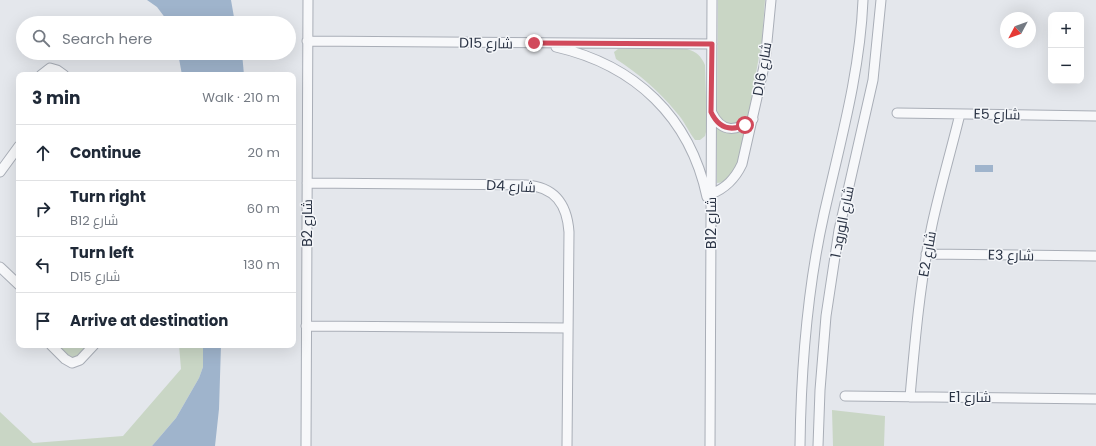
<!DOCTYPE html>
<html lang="en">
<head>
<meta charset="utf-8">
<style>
	:root { --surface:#fff; --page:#f6f6f7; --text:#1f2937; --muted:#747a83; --line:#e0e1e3 }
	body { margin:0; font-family:Poppins,Cairo,sans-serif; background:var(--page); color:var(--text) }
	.controls { position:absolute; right:12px; top:12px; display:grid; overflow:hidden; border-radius:8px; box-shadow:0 4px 16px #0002 }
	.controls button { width:36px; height:36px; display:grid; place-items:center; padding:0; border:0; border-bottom:1px solid var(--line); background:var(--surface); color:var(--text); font:20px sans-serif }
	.compass { position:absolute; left:1000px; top:12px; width:36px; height:36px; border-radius:50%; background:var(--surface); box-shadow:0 4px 16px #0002; rotate:229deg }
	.stop { position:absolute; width:12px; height:12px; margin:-9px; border:3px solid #d1495b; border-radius:50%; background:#fff }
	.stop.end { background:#d1495b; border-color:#fff; box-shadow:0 1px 4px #0008 }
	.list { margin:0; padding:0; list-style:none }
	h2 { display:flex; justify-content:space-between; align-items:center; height:52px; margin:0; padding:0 16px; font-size:17px }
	h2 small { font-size:13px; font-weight:400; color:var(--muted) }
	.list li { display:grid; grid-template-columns:26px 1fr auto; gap:12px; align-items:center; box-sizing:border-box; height:56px; padding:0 16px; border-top:1px solid var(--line) }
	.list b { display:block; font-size:15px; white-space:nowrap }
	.list p { margin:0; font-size:13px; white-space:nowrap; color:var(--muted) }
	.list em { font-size:13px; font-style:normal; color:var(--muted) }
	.icon { flex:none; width:22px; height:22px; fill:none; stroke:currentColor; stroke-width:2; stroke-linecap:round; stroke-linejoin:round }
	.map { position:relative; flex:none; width:1096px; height:446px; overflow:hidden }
	.search { position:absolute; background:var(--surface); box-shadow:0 4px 16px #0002; left:16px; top:16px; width:280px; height:44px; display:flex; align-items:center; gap:10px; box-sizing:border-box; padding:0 14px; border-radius:22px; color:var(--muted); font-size:15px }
	.panel { position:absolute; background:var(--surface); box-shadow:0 4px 16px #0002; left:16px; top:72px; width:280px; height:276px; border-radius:8px }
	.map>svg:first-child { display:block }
</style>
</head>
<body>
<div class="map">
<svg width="1096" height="446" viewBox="0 0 1096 446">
	<rect width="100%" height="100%" fill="#e4e7ec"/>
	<path fill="#c9d6c5" d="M718,0H765L762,40L748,117C737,126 723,127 717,113Z
		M618,49H687C697,52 701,56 705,65L707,128L705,136L700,140H695C688,131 684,120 676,112C659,91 639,74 616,59L614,52Z
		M749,127L734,173L725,182L717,183V128C727,136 739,134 749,127Z
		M56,345H88L77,356L71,358Z
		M179,345H203V367L199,378L176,418L152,446H0V412L33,443L123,436L181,369Z
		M832,410L885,416L884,446H833Z"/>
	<path fill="#9fb4cc" d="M147,0H231L235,23H169L157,7Z
		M178,53H242L244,75H182Z
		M975,165H993V172H975Z
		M203,345H221L219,409L215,446H152L176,418L199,378L203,367Z"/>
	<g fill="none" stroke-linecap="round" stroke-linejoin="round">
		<defs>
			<path id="minor" d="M307,41L712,44
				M556,47C635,65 690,117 707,197
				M41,75L50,68L57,70L64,75
				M712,113C722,134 737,131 753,119
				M897,113L1096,116
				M0,172L19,146
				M307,183L526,185C555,187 567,204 569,232L567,446
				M711,194C726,188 735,179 742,164L765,62L771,0
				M926,254L1096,256
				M0,267L19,285
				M306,326L567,328
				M51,345L65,359L72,363L80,360L94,345
				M845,396L1096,399
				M910,397C915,340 920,282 932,225C940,188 951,151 960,114
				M306,446L308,0
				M710,446L712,0
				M800,446C801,369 807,290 824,214C840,143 860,73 863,0
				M818,446L820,390L826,316L839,230L873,80L881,0"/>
		</defs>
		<use href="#minor" stroke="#a9aeb7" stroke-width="11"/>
		<use href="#minor" stroke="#f7f8fa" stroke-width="9"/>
	</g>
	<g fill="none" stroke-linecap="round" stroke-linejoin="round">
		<path stroke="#d1495b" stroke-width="5" d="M534,43L712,44L711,112C718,127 729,132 745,125"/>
	</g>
	<g text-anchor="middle" stroke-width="3" stroke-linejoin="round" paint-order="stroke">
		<g font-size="14" fill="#2b3445" stroke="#f4f6f9">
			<text transform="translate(486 43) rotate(1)" y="5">D15 شارع</text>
			<text transform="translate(762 69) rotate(-80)" y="5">D16 شارع</text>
			<text transform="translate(997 114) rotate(1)" y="5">E5 شارع</text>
			<text transform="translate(511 186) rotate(3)" y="5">D4 شارع</text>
			<text transform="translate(842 222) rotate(-79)" y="5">شارع الورود 1</text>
			<text transform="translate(307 223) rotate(-90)" y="5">B2 شارع</text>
			<text transform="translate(711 223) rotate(-90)" y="5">B12 شارع</text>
			<text transform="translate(927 254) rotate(-80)" y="5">E2 شارع</text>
			<text transform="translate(1011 255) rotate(1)" y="5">E3 شارع</text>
			<text x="970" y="402">E1 شارع</text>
		</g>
	</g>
</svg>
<div class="controls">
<button>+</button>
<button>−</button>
</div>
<svg class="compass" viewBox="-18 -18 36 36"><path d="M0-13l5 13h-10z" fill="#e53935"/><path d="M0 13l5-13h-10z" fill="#747a83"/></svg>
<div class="stop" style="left:745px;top:125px"></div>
<div class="stop end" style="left:534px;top:43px"></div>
<div class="search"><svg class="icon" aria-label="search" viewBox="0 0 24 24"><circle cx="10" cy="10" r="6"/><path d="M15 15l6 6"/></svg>Search here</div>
<section class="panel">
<h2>3 min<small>Walk · 210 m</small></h2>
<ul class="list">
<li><svg class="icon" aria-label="ahead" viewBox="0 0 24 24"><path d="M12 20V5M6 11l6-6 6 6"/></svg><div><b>Continue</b></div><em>20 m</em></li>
<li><svg class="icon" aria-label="right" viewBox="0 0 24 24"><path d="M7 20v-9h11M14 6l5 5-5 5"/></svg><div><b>Turn right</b><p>B12 شارع</p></div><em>60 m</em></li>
<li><svg class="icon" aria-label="left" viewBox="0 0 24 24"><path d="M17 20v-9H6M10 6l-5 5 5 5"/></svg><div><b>Turn left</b><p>D15 شارع</p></div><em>130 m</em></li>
<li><svg class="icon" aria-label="arrive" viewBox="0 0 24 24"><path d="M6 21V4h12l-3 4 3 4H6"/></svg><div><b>Arrive at destination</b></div></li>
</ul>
</section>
</div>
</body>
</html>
